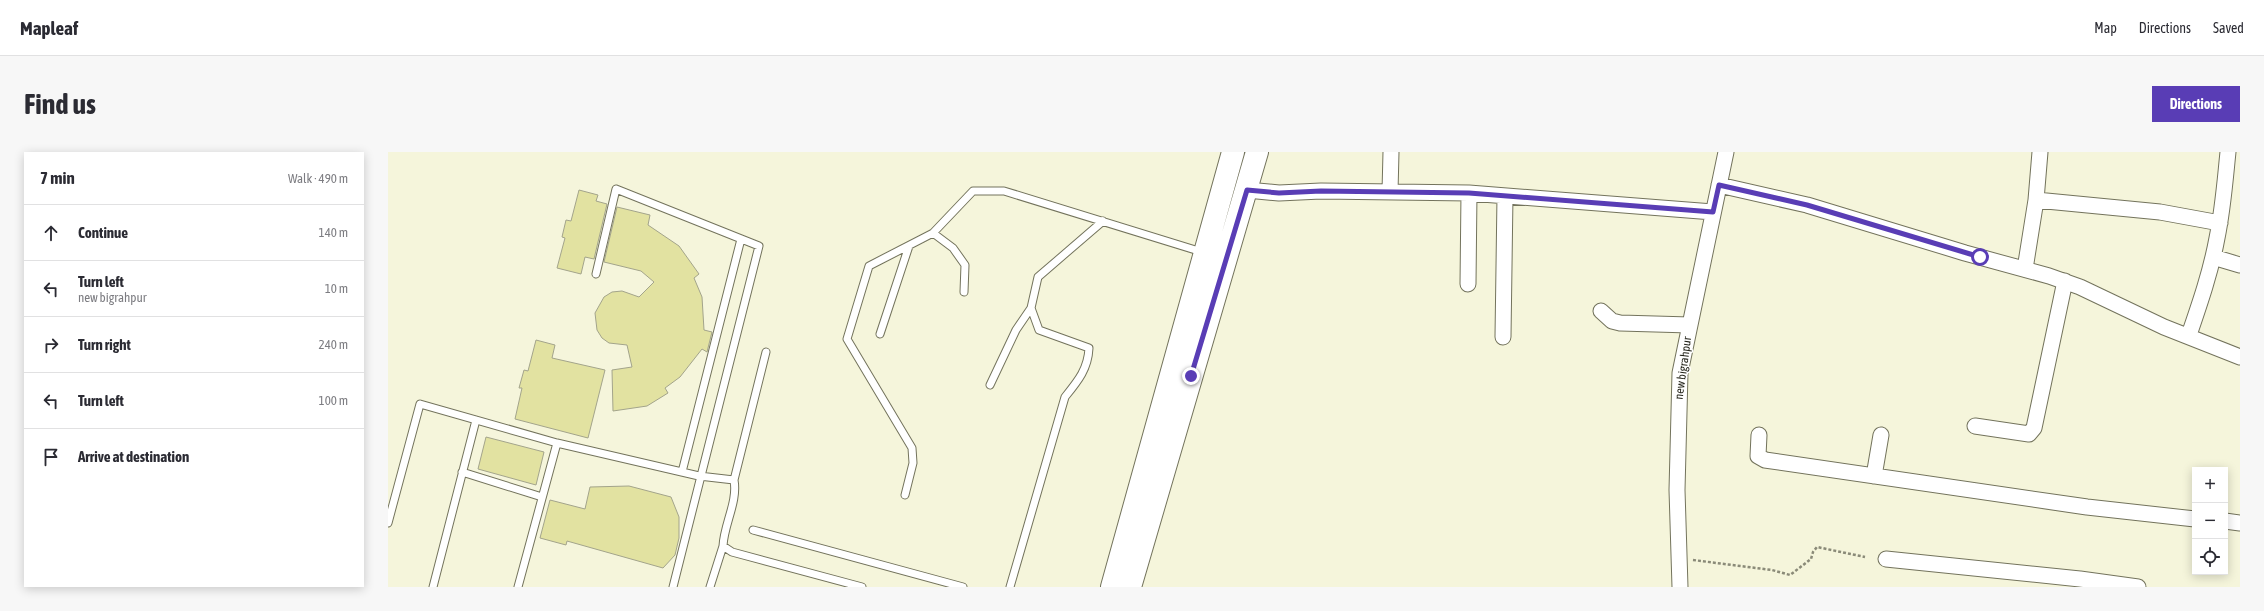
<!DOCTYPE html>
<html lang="en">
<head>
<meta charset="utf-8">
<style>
	:root { --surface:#fff; --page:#f7f7f7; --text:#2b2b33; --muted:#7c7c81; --line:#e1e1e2; --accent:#593db5 }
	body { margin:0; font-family:"Asap Condensed",sans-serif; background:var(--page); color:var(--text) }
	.controls { position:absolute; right:12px; bottom:12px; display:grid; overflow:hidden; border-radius:0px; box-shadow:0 2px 10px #0003 }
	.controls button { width:36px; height:36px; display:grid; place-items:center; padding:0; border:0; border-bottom:1px solid var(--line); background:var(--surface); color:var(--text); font:20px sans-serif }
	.stop { position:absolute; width:12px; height:12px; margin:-9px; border:3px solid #593db5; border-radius:50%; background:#fff }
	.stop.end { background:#593db5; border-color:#fff; box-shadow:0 1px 4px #0008 }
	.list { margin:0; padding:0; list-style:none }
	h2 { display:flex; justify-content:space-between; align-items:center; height:52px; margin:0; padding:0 16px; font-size:17px }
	h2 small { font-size:13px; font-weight:400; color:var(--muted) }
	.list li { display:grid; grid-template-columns:26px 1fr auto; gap:12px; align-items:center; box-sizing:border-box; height:56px; padding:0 16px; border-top:1px solid var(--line) }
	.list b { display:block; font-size:15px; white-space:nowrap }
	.list p { margin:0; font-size:13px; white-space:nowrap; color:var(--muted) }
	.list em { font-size:13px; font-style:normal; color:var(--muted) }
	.icon { flex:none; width:22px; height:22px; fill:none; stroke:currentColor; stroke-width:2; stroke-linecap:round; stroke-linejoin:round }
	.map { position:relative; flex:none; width:1852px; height:435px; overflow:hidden; border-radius:0px }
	header { display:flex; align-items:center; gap:24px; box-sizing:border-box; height:56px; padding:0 20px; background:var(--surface); border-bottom:1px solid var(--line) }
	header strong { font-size:19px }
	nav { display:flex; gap:22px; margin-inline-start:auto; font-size:14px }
	.intro { display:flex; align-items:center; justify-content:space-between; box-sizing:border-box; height:96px; padding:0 24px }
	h1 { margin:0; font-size:28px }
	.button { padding:10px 18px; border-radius:0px; background:var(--accent); color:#fff; font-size:14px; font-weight:700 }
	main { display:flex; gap:24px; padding:0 24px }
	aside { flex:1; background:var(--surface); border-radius:0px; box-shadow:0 2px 10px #0003 }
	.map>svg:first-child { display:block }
</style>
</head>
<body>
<header>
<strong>Mapleaf</strong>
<nav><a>Map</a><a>Directions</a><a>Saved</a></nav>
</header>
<div class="intro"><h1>Find us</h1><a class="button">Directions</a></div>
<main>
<aside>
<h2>7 min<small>Walk · 490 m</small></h2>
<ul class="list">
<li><svg class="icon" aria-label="ahead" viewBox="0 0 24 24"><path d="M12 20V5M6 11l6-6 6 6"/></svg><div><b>Continue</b></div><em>140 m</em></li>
<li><svg class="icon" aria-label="left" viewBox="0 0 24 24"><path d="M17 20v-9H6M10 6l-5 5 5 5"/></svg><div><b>Turn left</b><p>new bigrahpur</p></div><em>10 m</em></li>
<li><svg class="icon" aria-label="right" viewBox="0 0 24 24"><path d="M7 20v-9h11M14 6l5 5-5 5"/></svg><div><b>Turn right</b></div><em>240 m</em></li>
<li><svg class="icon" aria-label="left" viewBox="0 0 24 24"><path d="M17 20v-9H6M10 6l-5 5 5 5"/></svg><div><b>Turn left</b></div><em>100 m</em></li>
<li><svg class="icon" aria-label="arrive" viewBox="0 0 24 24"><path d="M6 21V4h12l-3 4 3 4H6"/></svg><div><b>Arrive at destination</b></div></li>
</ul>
</aside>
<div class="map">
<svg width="1852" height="435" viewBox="0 0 1852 435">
	<rect width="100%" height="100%" fill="#f5f5db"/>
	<path fill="#e2e2a1" stroke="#a3a48b" d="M191,38L210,43L208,49L219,52L206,107L197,105L193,122L169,116L177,86L174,85L178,68L183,69Z
		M229,55L262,63L260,73L291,94L311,122L306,126L314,145L316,178L324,180L319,200L314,197L292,225L277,236L280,241L259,254L225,259L224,218L244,215L239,193L221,191L214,186L209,178L207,161L216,145L224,140L234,139L251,145L266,130L253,119L216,110Z
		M148,188L167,193L164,206L217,218L200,286L127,267L134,236H131L136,218L140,219Z
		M98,285L156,300L148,333L90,317Z
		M241,334L283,345L291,365V386L287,403L275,416L179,389L178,393L152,386L162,348L197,357L202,335Z"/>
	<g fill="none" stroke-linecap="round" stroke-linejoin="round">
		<defs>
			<path id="lane" d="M545,81L565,96L577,113L576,140
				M208,122L228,37L371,94L285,435
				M492,182L521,94
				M602,233L628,178L643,156L650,125L715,69
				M74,320L154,345
				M294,320L353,87
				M346,328L378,200
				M517,343L525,311L524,296L459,187L481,114L545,81L585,39H616L814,100
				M0,371L32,252L169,291L311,324L346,328C350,350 336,372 335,394L344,400L474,435
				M365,378L575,435
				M45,435L88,268
				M130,435L169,291
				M322,435L335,394
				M622,435L677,245C690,229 700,217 701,196L651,178L643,156"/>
			<path id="street" d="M1331,33L1419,53L1577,101L1661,124L1692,135L1776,175L1852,205
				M859,38L891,41L933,39L1081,41L1325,60
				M1002,40L1003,0
				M1648,48L1772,60L1832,71
				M1825,105L1852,113
				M1637,117L1648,48L1652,0
				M1080,132L1081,41
				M1213,159L1224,169L1232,171L1302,173
				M1801,183C1812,151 1823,119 1829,86C1835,57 1837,29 1840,0
				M1115,185L1117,44
				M1587,274L1641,282L1646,276L1677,129
				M1371,283L1370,304L1377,308L1699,355L1807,367
				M1486,324L1493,283
				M1837,369L1852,371
				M1498,407L1692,427L1750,435
				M1292,435L1289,338L1292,221L1338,0"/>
			<path id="primary" d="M724,435L845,0
				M742,435L869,0"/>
		</defs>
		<use href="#lane" stroke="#73735c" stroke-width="9"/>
		<use href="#street" stroke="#73735c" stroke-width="17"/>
		<use href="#primary" stroke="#73735c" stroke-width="24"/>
		<path stroke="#8a8a78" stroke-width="2.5" stroke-dasharray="3 2" stroke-linecap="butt" d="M1305,408L1384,418L1402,423L1423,407L1425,400L1429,395L1477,405"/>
		<use href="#lane" stroke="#fff" stroke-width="7"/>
		<use href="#street" stroke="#fff" stroke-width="15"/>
		<use href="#primary" stroke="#fff" stroke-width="22"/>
	</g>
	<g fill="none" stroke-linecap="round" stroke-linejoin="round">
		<path stroke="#593db5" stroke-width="5" d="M803,224L859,38L891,41L933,39L1081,41L1325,60L1331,33L1419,53L1592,105"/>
	</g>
	<g text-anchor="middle" stroke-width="3" stroke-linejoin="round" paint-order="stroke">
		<g font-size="12" fill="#222218" stroke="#fff">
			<text transform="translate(1295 216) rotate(-82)" y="4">new bigrahpur</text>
		</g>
	</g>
</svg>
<div class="controls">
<button>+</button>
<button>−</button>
<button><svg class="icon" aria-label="locate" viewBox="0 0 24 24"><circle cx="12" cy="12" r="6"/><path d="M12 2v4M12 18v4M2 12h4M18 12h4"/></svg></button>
</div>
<div class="stop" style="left:1592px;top:105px"></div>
<div class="stop end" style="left:803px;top:224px"></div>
</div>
</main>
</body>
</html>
